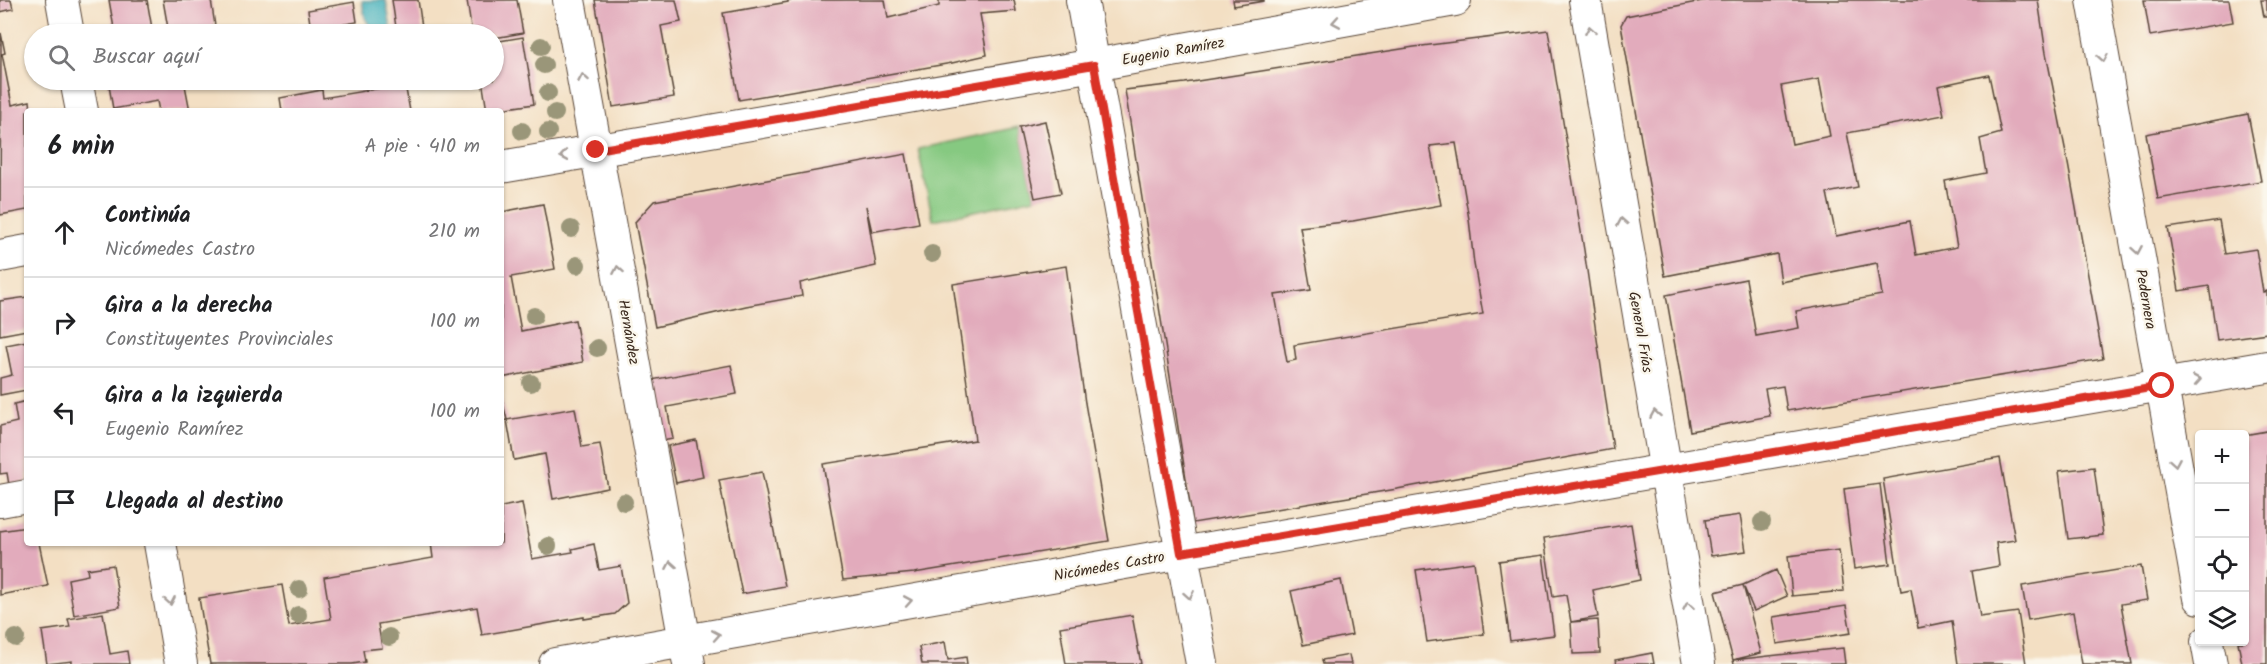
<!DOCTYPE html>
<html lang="es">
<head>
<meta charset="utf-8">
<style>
	:root { --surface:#fff; --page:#f6f6f6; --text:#202124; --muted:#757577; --line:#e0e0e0 }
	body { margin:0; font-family:Kalam,sans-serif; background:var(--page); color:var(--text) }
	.controls { position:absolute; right:18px; bottom:18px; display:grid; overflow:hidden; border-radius:6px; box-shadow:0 2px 4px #0004 }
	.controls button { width:54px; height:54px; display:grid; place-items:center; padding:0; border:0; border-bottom:2px solid var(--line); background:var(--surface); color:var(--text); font:30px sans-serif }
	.stop { position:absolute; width:18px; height:18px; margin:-14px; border:4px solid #d93025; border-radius:50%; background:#fff }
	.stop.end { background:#d93025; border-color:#fff; box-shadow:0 2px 6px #0008 }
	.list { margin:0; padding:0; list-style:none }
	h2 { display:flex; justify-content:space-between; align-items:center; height:78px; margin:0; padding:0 24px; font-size:26px }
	h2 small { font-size:20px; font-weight:400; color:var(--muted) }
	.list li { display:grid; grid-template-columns:39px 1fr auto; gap:18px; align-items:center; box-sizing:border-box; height:90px; padding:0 24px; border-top:2px solid var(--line) }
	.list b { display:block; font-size:22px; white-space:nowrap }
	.list p { margin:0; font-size:20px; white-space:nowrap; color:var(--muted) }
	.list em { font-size:20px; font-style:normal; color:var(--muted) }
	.icon { flex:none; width:33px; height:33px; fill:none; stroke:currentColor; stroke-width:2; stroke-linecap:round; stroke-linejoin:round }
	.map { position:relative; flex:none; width:2267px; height:664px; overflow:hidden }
	.search { position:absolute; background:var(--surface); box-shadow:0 2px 4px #0004; left:24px; top:24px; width:480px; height:66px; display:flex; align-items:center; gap:15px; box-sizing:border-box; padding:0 21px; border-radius:33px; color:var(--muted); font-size:22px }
	.panel { position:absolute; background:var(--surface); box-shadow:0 2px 4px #0004; left:24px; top:108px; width:480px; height:438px; border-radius:6px }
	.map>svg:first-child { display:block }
</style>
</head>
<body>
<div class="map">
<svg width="2267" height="664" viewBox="0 0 2267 664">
	<rect width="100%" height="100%" fill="#fbf7ec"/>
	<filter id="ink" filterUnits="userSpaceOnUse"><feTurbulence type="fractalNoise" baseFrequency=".0167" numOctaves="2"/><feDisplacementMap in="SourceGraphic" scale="12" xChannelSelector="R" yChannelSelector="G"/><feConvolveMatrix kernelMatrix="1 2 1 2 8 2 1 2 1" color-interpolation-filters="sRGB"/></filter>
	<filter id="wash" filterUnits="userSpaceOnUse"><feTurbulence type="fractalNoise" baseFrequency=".008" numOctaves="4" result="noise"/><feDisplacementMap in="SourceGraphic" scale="24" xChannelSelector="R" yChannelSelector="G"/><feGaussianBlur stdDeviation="1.35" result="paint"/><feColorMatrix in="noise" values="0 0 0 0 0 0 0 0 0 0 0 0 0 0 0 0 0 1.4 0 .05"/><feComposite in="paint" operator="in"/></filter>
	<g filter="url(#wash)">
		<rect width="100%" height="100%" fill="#f3dfc3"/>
		<path fill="#86c981" stroke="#607a50" stroke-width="1.5" d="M1019,127L1035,198L933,220L918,149Z"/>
		<path fill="#3eaeba" stroke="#3c6c6c" stroke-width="1.5" d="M386,0L392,34H374L365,18L362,1Z"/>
		<g id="blocks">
			<path fill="#e2abbc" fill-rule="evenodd" d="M0,0H11L13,9L0,12Z
				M109,0H147L153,34H115Z
				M163,0H211L215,26L189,31L190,34H169Z
				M392,0H418L423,34H397Z
				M467,0H517L523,33L494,38V34H472Z
				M595,0H676L681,22L661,26L674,97L613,107Z
				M788,0H885L888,18L939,6V0H1014L1016,11L980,14L987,55L952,63L739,100L723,13L788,2Z
				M1233,0H1264V1L1234,6Z
				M1707,0H2038L2046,53L2067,158L2103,359L1787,411L1783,386L1765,389L1770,416L1690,431L1666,295L1746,279L1756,336L1799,328L1796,311L1882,295L1877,263L1781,282L1777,254L1665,276L1621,25L1626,16ZM1989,75L2001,133L1980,139L1986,173L1945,181L1957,247L1916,255L1910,221L1836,236L1827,193L1858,187L1847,133L1944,115L1938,86ZM1819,79L1830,136L1792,144L1781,86Z
				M2144,0H2229L2233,22L2150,36Z
				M2261,0H2267V17H2264Z
				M354,2L357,22L311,30L308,10Z
				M1548,30L1584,250L1613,449L1397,489L1193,523L1125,90L1185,83L1414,47ZM1456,143L1469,219L1474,264L1483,314L1294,345L1296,360L1287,362L1275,295L1311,290L1300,227L1353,221L1441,205L1430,146Z
				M1,33L5,53L2,54L12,105L30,101L31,111H27V210L0,215Z
				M523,37L534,104L487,111L482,80H494V42Z
				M108,80H184L190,111H159L157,101L113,109Z
				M405,84L410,111H282L280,98L322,90L323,98Z
				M2248,114L2261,181L2158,199L2146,134Z
				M1045,121L1061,193L1035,198L1019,127Z
				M906,154L919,223L872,232L866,206L876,266L800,283L802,296L746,306L655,327L635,222L654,201Z
				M543,204L555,269L511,277L521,331L575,320L583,362L501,378V212Z
				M2219,220L2225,254L2256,249L2263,292L2267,291V333L2217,340L2209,286L2179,291L2168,228Z
				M1066,266L1085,403L1109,541L914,573L843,580L823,464L975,440L953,284Z
				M27,297V330L0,335V301Z
				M27,341V390L0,395V378L12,375L6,345Z
				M731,365L737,394L667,407L673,439L657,442L646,381Z
				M501,396L507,420L575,408L582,447L600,444L608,488L553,499L545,454L514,460L507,420L501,421Z
				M27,401V482L9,485L7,473L0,474V426L17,422L14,404Z
				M2267,431V664H2242L2238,642H2244V435Z
				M696,440L703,477L676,483L668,446Z
				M2000,458L2015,540L1996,543L1999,566L1972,571L1980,617L2018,612L2026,664H1958L1952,621L1918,628L1911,589L1901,591L1883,479Z
				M2094,467L2103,535L2068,539L2059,471Z
				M762,472L785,586L742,594L719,480Z
				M1880,484L1890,564L1854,569L1844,489Z
				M522,503L532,559L573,552L572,549L594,544L599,570L621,566L627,603L615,614L584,619V617L482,635L477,607L378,624L382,648L363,650L365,662L352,664H210L199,598L282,585L289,626L331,619L324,577L433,558L431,543H501V507Z
				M1740,515L1746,551L1711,556L1705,520Z
				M1631,524L1640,580L1593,590L1598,617L1571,622L1598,620L1600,653L1573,654L1571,622L1566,595L1553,597L1544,538Z
				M27,527V543H39L48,586L0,595V531Z
				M1839,550L1844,591L1792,596L1788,556Z
				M1543,555L1554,635L1510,641L1499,561Z
				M1474,562L1484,634L1427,642L1416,570Z
				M113,565L120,607L74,615L68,579L88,575L87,569Z
				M2141,566L2147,600L2121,604L2132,664H2082L2073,612L2028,620L2022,586Z
				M1776,570L1787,596L1754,611L1743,585Z
				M1341,580L1352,635L1303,645L1291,591Z
				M1743,585L1761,653L1733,660L1843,648L1845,664H1734L1715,592Z
				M1846,606L1851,633L1777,644L1773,617Z
				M103,613L110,654L127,651L129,664H72V661L47,664L42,631L70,627L68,619Z
				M1132,615L1141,664H1066L1060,627Z
				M945,642L948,660L966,657L967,664H922L919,647Z
				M1652,653L1654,664H1616L1615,660Z
				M1349,655L1351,664H1323L1322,660Z"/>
		</g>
	</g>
	<g filter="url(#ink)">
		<use href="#blocks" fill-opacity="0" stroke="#574537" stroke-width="1.5"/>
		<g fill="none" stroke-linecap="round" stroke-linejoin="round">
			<defs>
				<path id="street" d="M62,0L68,34
					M569,0L689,664
					M1082,0L1202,664
					M1585,0L1699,664
					M2093,0L2200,598
					M76,80L82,111
					M501,167L1094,65L1455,0
					M0,256L27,251
					M0,501L27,496
					M160,543L181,664
					M2207,642L2211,664
					M555,664L1181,553L2267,367"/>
			</defs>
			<use href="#street" stroke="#574537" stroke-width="34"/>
			<use href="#street" stroke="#fff" stroke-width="32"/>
		</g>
		<g fill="#9a9679">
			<circle cx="541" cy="46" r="9"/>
			<circle cx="544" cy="65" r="9"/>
			<circle cx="548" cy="93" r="9"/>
			<circle cx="555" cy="113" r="9"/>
			<circle cx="522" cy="131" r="9"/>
			<circle cx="548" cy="132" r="9"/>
			<circle cx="571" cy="229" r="9"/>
			<circle cx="932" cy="254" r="9"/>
			<circle cx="577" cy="265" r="9"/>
			<circle cx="534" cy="316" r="9"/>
			<circle cx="597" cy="348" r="9"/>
			<circle cx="531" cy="383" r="9"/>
			<circle cx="624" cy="502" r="9"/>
			<circle cx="1762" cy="522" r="9"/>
			<circle cx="548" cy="546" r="9"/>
			<circle cx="299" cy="589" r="9"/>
			<circle cx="298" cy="615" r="9"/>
			<circle cx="389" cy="637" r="9"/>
			<circle cx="16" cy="638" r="9"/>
		</g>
		<defs><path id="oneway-chevron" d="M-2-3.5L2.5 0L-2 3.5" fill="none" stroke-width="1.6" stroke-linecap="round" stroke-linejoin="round" transform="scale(1.5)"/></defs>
		<g stroke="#a79f9a">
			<use href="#oneway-chevron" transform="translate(1336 22) rotate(170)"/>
			<use href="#oneway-chevron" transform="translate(1590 30) rotate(-100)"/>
			<use href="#oneway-chevron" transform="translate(2103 58) rotate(80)"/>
			<use href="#oneway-chevron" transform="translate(583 78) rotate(-100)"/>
			<use href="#oneway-chevron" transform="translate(564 156) rotate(170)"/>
			<use href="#oneway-chevron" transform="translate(1622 222) rotate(-100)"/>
			<use href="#oneway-chevron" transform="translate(2137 250) rotate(80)"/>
			<use href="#oneway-chevron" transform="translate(618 270) rotate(-100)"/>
			<use href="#oneway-chevron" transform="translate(2197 380) rotate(-10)"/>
			<use href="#oneway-chevron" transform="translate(1655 414) rotate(-100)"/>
			<use href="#oneway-chevron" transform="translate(2175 462) rotate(80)"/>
			<use href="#oneway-chevron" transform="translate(671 565) rotate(-100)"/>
			<use href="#oneway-chevron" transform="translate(1189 595) rotate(80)"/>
			<use href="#oneway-chevron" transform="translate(170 601) rotate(80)"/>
			<use href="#oneway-chevron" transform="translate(908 601) rotate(-10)"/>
			<use href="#oneway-chevron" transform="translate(1688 606) rotate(-100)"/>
			<use href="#oneway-chevron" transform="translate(716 635) rotate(-10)"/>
		</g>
	</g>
	<g fill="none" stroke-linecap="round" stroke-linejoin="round" filter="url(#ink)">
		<path stroke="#d93025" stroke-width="8" d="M596,150L1094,65L1181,553L2162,386"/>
	</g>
	<g text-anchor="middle" stroke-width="5" stroke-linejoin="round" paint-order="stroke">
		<g font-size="15" fill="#3b2a1e" stroke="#fbf7ec">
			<text transform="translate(1173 51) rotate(-10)" y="5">Eugenio Ramírez</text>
			<text transform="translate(2146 299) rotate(80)" y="5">Pedernera</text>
			<text transform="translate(629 332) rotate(80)" y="5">Hernández</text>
			<text transform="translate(1641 332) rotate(80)" y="5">General Frías</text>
			<text transform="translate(1109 566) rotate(-10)" y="5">Nicómedes Castro</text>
		</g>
	</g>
</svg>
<div class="controls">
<button>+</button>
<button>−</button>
<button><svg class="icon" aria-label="locate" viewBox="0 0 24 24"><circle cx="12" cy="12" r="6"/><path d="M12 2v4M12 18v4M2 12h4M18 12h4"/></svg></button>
<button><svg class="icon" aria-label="layers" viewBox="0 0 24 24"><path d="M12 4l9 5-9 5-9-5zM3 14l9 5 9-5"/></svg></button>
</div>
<div class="stop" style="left:2162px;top:386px"></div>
<div class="stop end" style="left:596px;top:150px"></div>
<div class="search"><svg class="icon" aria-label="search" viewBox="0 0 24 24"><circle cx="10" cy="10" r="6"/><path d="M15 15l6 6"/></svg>Buscar aquí</div>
<section class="panel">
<h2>6 min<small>A pie · 410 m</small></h2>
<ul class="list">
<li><svg class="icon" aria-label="ahead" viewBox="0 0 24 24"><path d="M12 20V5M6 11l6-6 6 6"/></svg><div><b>Continúa</b><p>Nicómedes Castro</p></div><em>210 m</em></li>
<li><svg class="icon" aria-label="right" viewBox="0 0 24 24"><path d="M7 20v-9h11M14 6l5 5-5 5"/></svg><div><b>Gira a la derecha</b><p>Constituyentes Provinciales</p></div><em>100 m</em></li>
<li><svg class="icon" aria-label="left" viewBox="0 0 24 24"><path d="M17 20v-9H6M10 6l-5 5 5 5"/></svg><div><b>Gira a la izquierda</b><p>Eugenio Ramírez</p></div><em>100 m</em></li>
<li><svg class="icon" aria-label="arrive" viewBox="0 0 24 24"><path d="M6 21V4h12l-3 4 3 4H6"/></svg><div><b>Llegada al destino</b></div></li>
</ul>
</section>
</div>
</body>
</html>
